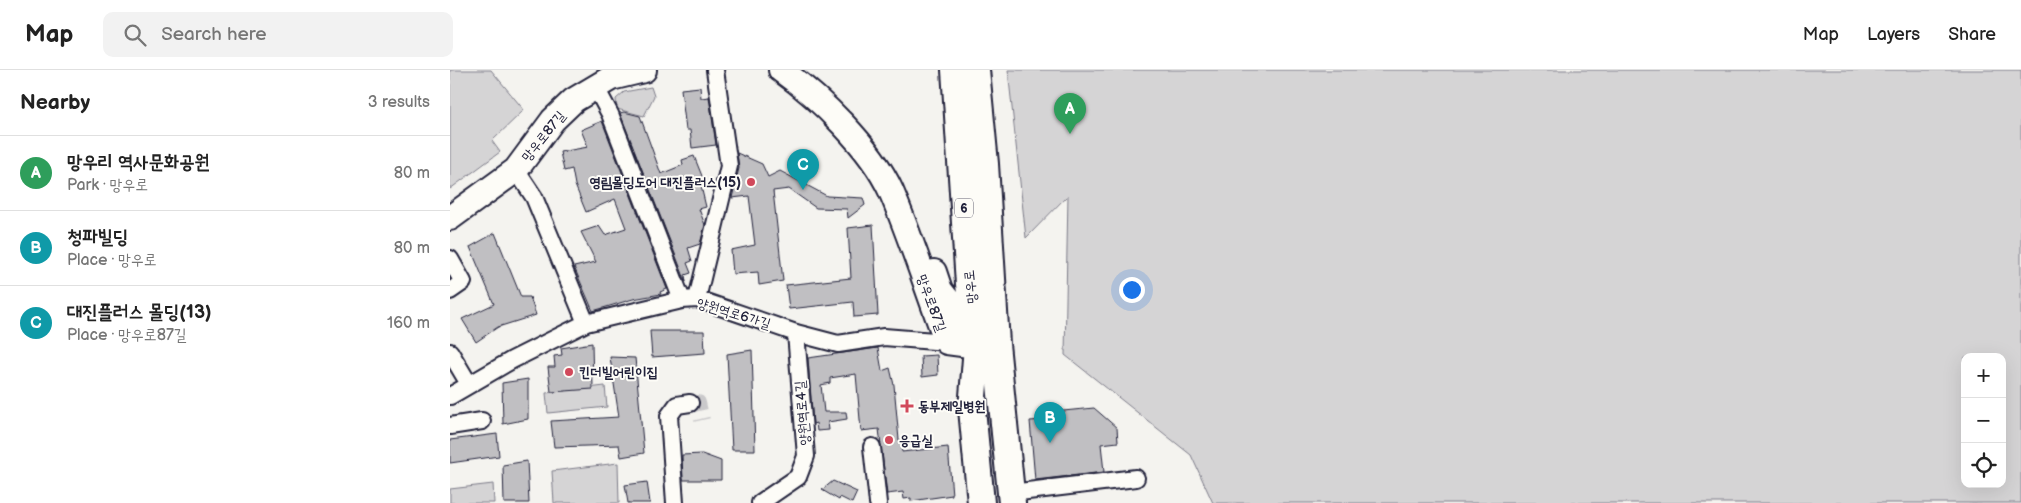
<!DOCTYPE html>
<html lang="en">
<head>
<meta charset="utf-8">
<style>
	:root { --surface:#fff; --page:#f2f2f2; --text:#222; --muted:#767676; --line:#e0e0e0; --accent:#ea580c }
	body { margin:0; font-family:"Balsamiq Sans","Poor Story",sans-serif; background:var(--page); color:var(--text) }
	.controls { position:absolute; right:15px; bottom:15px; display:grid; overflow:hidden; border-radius:10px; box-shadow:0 5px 20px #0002 }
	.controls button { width:45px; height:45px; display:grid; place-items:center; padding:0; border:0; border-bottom:1px solid var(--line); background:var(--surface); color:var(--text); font:25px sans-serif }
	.you { position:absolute; left:681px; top:219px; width:18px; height:18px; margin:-12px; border:4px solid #fff; border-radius:50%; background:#1a73e8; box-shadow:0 0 0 8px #1a73e833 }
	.badge { display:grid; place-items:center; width:32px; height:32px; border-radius:50%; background:var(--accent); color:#fff; font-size:16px; font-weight:700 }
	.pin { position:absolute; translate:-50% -41px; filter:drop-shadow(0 1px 2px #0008) }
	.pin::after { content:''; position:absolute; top:26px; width:18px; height:15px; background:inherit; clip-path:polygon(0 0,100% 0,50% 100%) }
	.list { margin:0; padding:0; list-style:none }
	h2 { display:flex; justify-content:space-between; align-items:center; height:65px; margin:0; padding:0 20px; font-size:21px }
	h2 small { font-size:16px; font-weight:400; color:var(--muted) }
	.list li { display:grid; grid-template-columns:32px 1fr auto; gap:15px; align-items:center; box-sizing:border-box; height:75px; padding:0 20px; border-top:1px solid var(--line) }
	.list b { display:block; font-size:19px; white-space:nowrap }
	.list p { margin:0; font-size:16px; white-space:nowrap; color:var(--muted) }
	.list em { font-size:16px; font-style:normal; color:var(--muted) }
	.icon { flex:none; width:28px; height:28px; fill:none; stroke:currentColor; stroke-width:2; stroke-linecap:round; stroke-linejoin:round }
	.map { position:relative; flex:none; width:1571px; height:433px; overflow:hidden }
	header { display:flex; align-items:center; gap:30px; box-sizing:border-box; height:70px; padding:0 25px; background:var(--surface); border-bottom:1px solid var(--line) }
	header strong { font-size:24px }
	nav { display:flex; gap:28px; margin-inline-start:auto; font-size:18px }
	.search { width:350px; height:45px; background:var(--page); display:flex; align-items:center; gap:12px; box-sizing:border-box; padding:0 18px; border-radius:10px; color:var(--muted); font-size:19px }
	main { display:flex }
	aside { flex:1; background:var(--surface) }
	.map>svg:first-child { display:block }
</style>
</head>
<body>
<header>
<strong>Map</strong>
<div class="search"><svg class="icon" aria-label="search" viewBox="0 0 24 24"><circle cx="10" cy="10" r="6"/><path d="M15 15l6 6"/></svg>Search here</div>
<nav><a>Map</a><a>Layers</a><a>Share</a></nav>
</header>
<main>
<aside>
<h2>Nearby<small>3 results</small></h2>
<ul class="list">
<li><span class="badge" style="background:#2e9e5b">A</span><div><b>망우리 역사문화공원</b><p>Park · 망우로</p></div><em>80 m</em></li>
<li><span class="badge" style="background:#0f9aa8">B</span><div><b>청파빌딩</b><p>Place · 망우로</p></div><em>80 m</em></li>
<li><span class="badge" style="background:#0f9aa8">C</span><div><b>대진플러스 몰딩(13)</b><p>Place · 망우로87길</p></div><em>160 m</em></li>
</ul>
</aside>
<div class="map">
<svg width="1571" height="433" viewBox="0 0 1571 433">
	<rect width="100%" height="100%" fill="#f4f3ef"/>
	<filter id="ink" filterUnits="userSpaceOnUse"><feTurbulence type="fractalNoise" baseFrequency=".02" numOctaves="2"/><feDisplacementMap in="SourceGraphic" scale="10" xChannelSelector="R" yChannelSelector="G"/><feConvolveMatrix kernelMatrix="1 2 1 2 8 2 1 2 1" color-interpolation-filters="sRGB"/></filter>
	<g filter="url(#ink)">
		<path fill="#d5d4d5" stroke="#7c7b88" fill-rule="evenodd" d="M0,0H41L74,40L42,71L50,82L0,119Z
			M558,0H1571V433H763L741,385L615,285L618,125L576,168ZM1515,287H1552V414H1515Z
			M201,17L204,26L194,46L167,39L166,29L174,22Z
			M155,316L157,337L98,343L96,323Z
			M168,393L169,433H104L102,401Z
			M43,414L44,433H0V419Z"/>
		<path fill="#c0bfc2" stroke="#22223b" d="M250,17L251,28L259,27L266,75L242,78L240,60H236L231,19Z
			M174,42L190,46L211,104L233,95L232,90L244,86L254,111L250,112L256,137L249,139L255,155L250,174L238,178L242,191L237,193L241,203L235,205L236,212L170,43Z
			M152,51L217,219L210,222L211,224L183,229L143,241L124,197L146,192L131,162L149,156L155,165L176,158L165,129L136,142L125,115L122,99L114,101L110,82L138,77L131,60Z
			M287,83L312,94L318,107L330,101L377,126L413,128L415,135L398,148L397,139L366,138L339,119L323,121L333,211L309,215L308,202L283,204L281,180L305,175L299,126L282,128L289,98Z
			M423,155L428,245L404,247L403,232L339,239L336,215L401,208L398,158Z
			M45,163L71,227H80L86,245L48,257L26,272L12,249L44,234L20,177Z
			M200,261H254L255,283L202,287Z
			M142,273L143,319L101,322L98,297H105L104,286L112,285L111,278Z
			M428,278L432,301L440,298L444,315L449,370H451L452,382L498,377L502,425L461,431V428L454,429L453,422L437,424L429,359L411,361L406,304L380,308V313L371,315L374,342H396L397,349L378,352L379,360L367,361L366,353L363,354L358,288Z
			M302,280L305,380H282L277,284Z
			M487,285L488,305L472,307L471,286Z
			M160,287L185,288L194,383L171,387L169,375L104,377L101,351L169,347Z
			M78,309V349L53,354L52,313Z
			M644,338L667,358L668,372L651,374L654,402L585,410L580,351L594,350L593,343Z
			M47,364L49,386L0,393V370Z
			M252,384L271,391V410H233L232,385Z
			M77,391L79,433H54L53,395Z
			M383,411L407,422L402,433L390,427L389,430L372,420Z
			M197,412L200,433H178L175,415Z"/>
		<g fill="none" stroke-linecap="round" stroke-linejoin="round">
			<path stroke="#cac9cb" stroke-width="16" stroke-dasharray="16 8" stroke-linecap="butt" d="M240,333H248L252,350"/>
			<defs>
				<path id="street" d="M145,16L160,44L232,230
					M66,100L84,127L136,253
					M0,189L13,212L0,221
					M247,229L279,96L265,0
					M0,282L19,314
					M0,326L62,290L136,253L232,230L247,229L346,263L388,274L434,267L497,272
					M0,356L32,351
					M422,377L428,433
					M561,423L686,408
					M225,433L219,346L227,335L240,333
					M310,433L348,407L356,386L346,263"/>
				<path id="secondary" d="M331,0C370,28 421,77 441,121C462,170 478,222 497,272L527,276L544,274
					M0,148L66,100L103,50L124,30L161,8L194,0
					M484,202L490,220L507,241L526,274"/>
				<path id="primary" d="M505,0L519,214L527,276L522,339L531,433
					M526,0L535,94L546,274L562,433"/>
			</defs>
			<use href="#street" stroke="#22223b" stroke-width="20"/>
			<use href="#secondary" stroke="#22223b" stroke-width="28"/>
			<use href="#primary" stroke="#22223b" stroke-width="30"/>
			<use href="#street" stroke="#fdfcf7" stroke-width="16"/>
			<use href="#secondary" stroke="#fdfcf7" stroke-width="24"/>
			<use href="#primary" stroke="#fdfcf7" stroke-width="26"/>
		</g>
	</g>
	<g fill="#d1495b" stroke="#fdfcf7" stroke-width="2">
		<circle cx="301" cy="112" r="5"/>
		<circle cx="119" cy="302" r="5"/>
		<path d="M454.5 328.5h5v5h5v5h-5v5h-5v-5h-5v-5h5z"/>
		<circle cx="439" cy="370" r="5"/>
	</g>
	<g text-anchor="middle" stroke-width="4" stroke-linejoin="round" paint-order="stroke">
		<rect fill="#fdfcf7" stroke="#646373" stroke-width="1" x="505" y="128.5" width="18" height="19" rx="4"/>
		<g font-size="12" font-weight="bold" fill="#22223b">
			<text x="514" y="142">6</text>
		</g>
		<g font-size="14" fill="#22223b" stroke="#fdfcf7">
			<text transform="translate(93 66) rotate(-51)" y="5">망우로87길</text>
			<text transform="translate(520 217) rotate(-96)" y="5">망우로</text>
			<text transform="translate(482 233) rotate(70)" y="5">망우로87길</text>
			<text transform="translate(284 243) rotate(17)" y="5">양원역로6가길</text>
			<text transform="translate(352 343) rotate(-95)" y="5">양원역로4길</text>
		</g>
		<g font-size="14" font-weight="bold" fill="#22223b" stroke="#fdfcf7" text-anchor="start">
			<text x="291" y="117" text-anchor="end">영림몰딩도어 대진플러스(15)</text>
			<text x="129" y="307">킨더빌어린이집</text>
			<text x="468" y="341">동부제일병원</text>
			<text x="449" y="375">응급실</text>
		</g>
	</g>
</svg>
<div class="controls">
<button>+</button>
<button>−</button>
<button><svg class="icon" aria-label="locate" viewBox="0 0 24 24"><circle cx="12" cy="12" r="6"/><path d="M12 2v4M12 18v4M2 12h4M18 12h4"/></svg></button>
</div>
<div class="you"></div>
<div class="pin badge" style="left:620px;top:64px;background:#2e9e5b">A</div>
<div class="pin badge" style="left:600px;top:373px;background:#0f9aa8">B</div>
<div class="pin badge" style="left:353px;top:120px;background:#0f9aa8">C</div>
</div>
</main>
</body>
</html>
